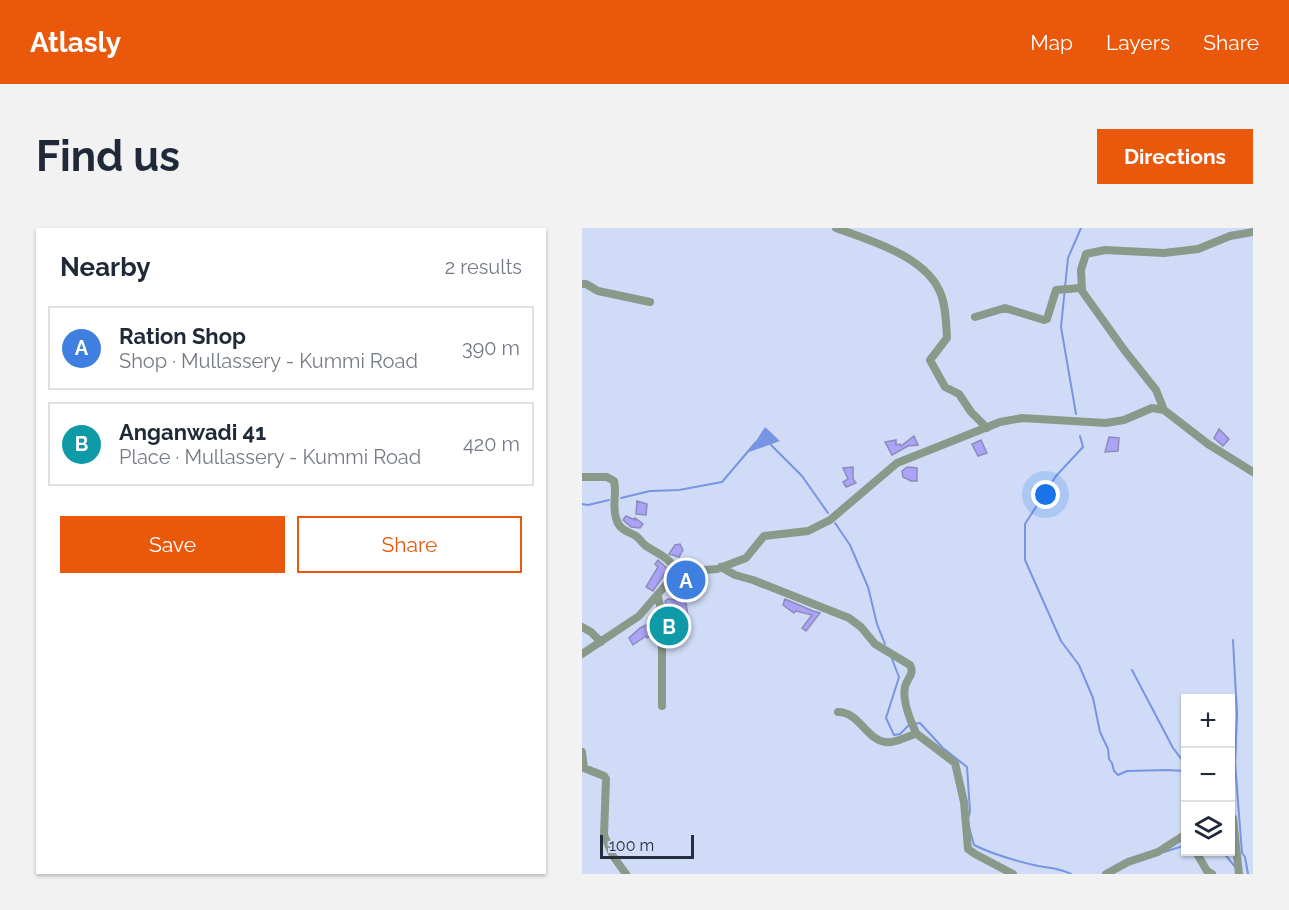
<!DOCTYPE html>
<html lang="en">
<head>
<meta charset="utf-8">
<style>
	:root { --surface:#fff; --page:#f2f2f3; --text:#1f2937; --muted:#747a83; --line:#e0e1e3; --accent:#ea580c }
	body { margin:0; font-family:Raleway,sans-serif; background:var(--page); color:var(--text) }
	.controls { position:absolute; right:18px; bottom:18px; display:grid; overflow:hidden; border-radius:0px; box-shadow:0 2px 4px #0004 }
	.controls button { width:54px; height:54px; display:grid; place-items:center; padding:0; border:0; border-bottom:2px solid var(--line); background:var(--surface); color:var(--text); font:30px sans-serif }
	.scale { position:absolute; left:18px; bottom:15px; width:94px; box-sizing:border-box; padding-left:6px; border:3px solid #262d3f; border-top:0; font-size:16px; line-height:21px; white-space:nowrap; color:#262d3f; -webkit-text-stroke:4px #d0dcf7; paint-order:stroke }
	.you { position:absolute; left:464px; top:267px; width:21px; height:21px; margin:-15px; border:4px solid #fff; border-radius:50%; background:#1a73e8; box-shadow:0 0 0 9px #1a73e833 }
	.badge { display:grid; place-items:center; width:39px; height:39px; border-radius:50%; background:var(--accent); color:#fff; font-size:20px; font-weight:700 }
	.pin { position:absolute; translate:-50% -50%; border:3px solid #fff; box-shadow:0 2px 6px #0006 }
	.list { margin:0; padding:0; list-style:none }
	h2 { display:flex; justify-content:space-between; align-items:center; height:78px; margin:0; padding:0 24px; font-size:26px }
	h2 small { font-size:20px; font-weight:400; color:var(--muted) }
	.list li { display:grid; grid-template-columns:39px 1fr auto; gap:18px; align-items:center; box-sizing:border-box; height:84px; margin:0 12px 12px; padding:0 12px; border:2px solid var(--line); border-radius:0px }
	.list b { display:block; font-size:22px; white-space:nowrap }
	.list p { margin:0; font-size:20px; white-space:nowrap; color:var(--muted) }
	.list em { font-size:20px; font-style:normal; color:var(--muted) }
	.actions { display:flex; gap:12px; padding:18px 24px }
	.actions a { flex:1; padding:14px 0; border:2px solid var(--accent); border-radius:0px; text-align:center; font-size:21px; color:var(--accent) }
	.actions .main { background:var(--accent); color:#fff }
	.icon { flex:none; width:33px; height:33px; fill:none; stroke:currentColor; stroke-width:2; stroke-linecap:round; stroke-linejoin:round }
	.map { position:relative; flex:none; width:671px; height:646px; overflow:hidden; border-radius:0px }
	header { display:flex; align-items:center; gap:36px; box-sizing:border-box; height:84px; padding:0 30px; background:var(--accent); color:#fff }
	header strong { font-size:28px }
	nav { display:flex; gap:33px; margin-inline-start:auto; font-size:21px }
	.intro { display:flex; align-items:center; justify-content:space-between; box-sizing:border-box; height:144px; padding:0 36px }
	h1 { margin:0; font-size:42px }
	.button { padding:15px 27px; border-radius:0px; background:var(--accent); color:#fff; font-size:21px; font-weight:700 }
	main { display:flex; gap:36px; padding:0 36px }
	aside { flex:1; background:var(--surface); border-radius:0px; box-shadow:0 2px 4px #0004 }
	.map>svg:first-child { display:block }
</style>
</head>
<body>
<header>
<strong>Atlasly</strong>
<nav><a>Map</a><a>Layers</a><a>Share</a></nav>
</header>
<div class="intro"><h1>Find us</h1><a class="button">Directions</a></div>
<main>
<aside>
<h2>Nearby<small>2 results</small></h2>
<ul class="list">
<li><span class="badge" style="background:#3f7fe0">A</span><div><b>Ration Shop</b><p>Shop · Mullassery - Kummi Road</p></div><em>390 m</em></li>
<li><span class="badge" style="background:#0f9aa8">B</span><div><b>Anganwadi 41</b><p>Place · Mullassery - Kummi Road</p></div><em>420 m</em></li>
</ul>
<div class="actions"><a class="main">Save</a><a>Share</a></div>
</aside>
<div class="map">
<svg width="671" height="646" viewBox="0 0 671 646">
	<rect width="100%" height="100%" fill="#d0dcf7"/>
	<path fill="#7795e2" d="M183,199L198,213L167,224Z"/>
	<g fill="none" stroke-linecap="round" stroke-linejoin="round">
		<path stroke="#7795e2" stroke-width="2" d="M494,186L479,99L486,30L499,0
			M498,208L501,219L474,248L443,296V332L479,413L497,437L511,470L518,504L526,521L527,531L530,535L532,543L536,547L545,543L585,542L604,543
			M189,217L220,248L246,285
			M39,270L68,263L97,262L140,254L174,214
			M0,276L6,277L27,272
			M253,295L268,317L286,359L295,396L303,416
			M651,412L655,486L653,535L660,625L663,629L666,646
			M310,431L317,449L304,490L312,507L318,506L327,497
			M550,442L591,520L604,537
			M332,496L338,495L361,520L385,539L388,583L387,588
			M387,599L392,617C412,627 434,633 456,638C468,640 478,640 489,646
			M582,624L604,617
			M641,624L654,640"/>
	</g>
	<path fill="#aba3f7" stroke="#8d8bb8" stroke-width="1.5" d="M637,201L647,211L641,218L632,210Z
		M332,208L336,217L326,218L310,227L303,214L314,212V217L318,216L319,218Z
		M527,209L537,210L536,223L523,224Z
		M399,212L405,225L396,228L390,216Z
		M271,239V251L274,255L264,259L261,254L266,251L261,240Z
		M325,239L335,240V253H329L321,249L320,243Z
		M55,273L65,276L64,287L54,286Z
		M44,288L53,292V290L61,296L58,300L49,299L41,292Z
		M98,316L101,322L97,329L87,326L93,317Z
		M76,332L86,341L71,363L64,359L76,339L73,336Z
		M98,350H100L106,388L89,389L92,400L86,401V385L83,373L86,371L95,372L93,355Z
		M203,371L231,383L238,385L224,403L220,400L230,387L214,383L212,385L201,377Z
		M74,384V396L70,401L72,406L65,410L64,408L51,417L47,410L58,400L73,393L71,388Z"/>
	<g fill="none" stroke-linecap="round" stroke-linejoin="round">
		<path stroke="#899a8a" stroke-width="8" d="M254,0C287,12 343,28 358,64C364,77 364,95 365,110L348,132L363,159L377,166L389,184L405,200
			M0,56H4L16,63L68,74
			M393,89L423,80L462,92L465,91L474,62L498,60L500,63
			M582,182L574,162L543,123L500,63L499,42L504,26L523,22L582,25L616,21L648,8L671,4
			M0,249H25L32,253C35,265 30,279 34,290C37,302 45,303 54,308C58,311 60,315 64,318C77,326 88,330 95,344
			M139,339L153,347L171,352L267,390L279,399L293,416L328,437C333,446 325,450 323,459C320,473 328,492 334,505
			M76,369L80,385V478
			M0,399L9,404L19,414
			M0,426L57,388L95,344L135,341L164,330L182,308L226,303L248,292L315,235L418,194L440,190L524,195L542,192L570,180L582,182L626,216L671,244
			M256,484C277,484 284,511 303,514C315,516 325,507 335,506L373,535L382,574L386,621L393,626L431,646
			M0,524L2,540L22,548L24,551L22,607L31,628L44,646
			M648,587L651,590L657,646
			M614,624L625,643L630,646
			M524,646L546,634L576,624L604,606"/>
	</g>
</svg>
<div class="controls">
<button>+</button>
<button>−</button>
<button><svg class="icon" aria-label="layers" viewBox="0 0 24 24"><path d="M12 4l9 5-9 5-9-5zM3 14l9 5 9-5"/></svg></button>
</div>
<div class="scale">100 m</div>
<div class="you"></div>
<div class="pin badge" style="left:104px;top:352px;background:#3f7fe0">A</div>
<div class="pin badge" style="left:87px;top:398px;background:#0f9aa8">B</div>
</div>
</main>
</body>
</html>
